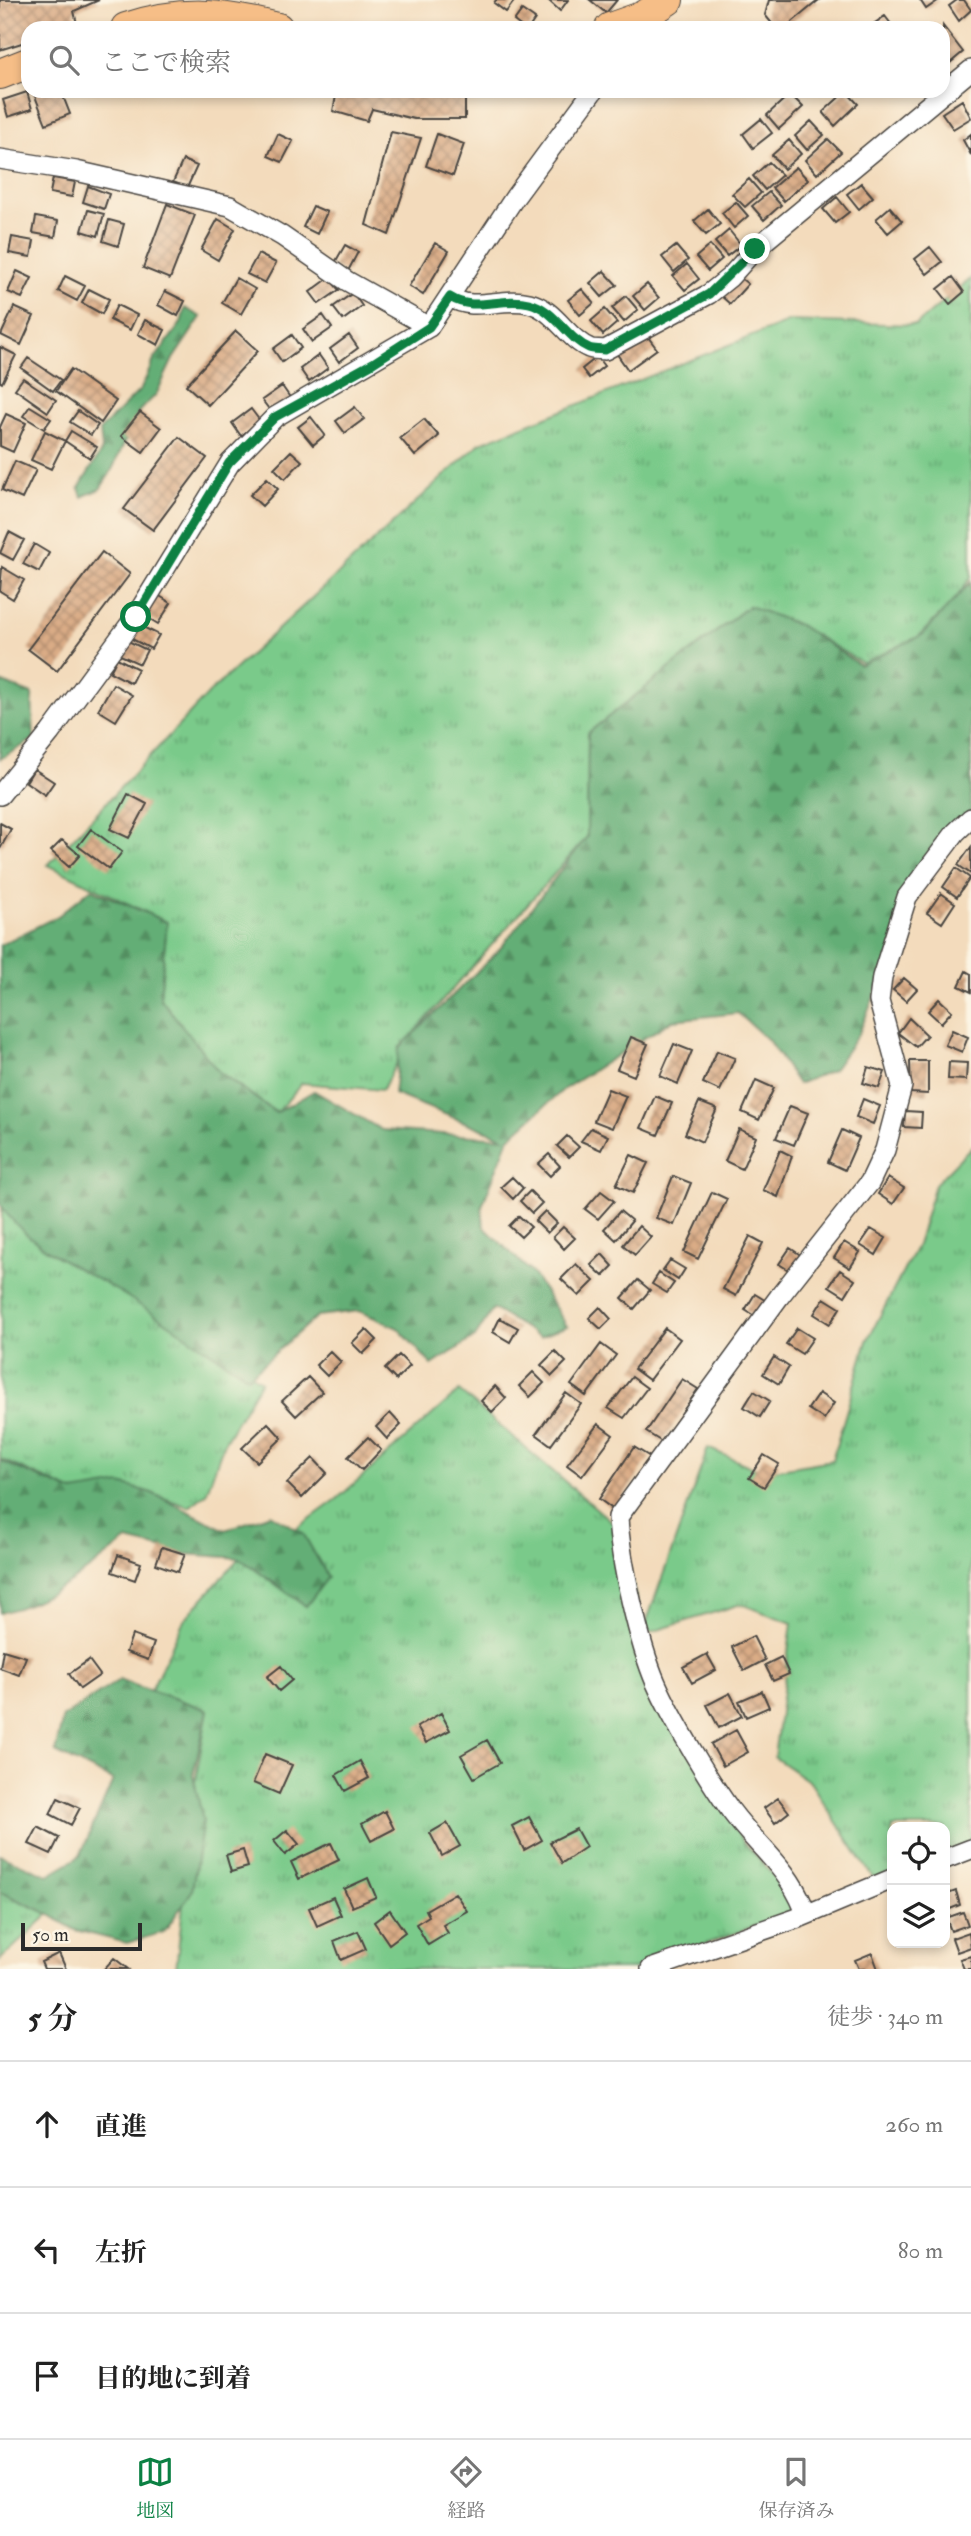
<!DOCTYPE html>
<html lang="ja">
<head>
<meta charset="utf-8">
<style>
	:root { --surface:#fff; --page:#f6f6f6; --text:#222; --muted:#767676; --line:#e0e0e0; --accent:#0b8043 }
	body { margin:0; font-family:"IM FELL Double Pica","Noto Serif JP",serif; background:var(--page); color:var(--text) }
	.controls { position:absolute; right:21px; bottom:21px; display:grid; overflow:hidden; border-radius:14px; box-shadow:0 4px 10px #0003 }
	.controls button { width:63px; height:63px; display:grid; place-items:center; padding:0; border:0; border-bottom:2px solid var(--line); background:var(--surface); color:var(--text); font:35px sans-serif }
	.scale { position:absolute; left:21px; bottom:18px; width:121px; box-sizing:border-box; padding-left:7px; border:4px solid #2b2b2b; border-top:0; font-size:19px; line-height:24px; white-space:nowrap; color:#2b2b2b; -webkit-text-stroke:5px #fcf5e5; paint-order:stroke }
	.stop { position:absolute; width:21px; height:21px; margin:-16px; border:5px solid #0b8043; border-radius:50%; background:#fff }
	.stop.end { background:#0b8043; border-color:#fff; box-shadow:0 2px 7px #0008 }
	.list { margin:0; padding:0; list-style:none }
	h2 { display:flex; justify-content:space-between; align-items:center; height:91px; margin:0; padding:0 28px; font-size:30px }
	h2 small { font-size:23px; font-weight:400; color:var(--muted) }
	.list li { display:grid; grid-template-columns:46px 1fr auto; gap:21px; align-items:center; box-sizing:border-box; height:126px; padding:0 28px; border-top:2px solid var(--line) }
	.list b { display:block; font-size:26px; white-space:nowrap }
	.list em { font-size:23px; font-style:normal; color:var(--muted) }
	.icon { flex:none; width:38px; height:38px; fill:none; stroke:currentColor; stroke-width:2; stroke-linecap:round; stroke-linejoin:round }
	.map { position:relative; flex:none; width:971px; height:1969px; overflow:hidden }
	.search { position:absolute; background:var(--surface); box-shadow:0 4px 10px #0003; left:21px; right:21px; top:21px; height:77px; display:flex; align-items:center; gap:18px; box-sizing:border-box; padding:0 24px; border-radius:21px; color:var(--muted); font-size:26px }
	.sheet { height:469px; background:var(--surface) }
	nav { display:flex; justify-content:space-around; align-items:center; box-sizing:border-box; height:98px; border-top:2px solid var(--line); background:var(--surface); font-size:19px; color:var(--muted) }
	nav a { display:grid; justify-items:center; gap:4px }
	nav .on { color:var(--accent) }
	.map>svg:first-child { display:block }
</style>
</head>
<body>
<div class="map">
<svg width="971" height="1969" viewBox="0 0 971 1969">
	<defs>
		<pattern id="grass-tufts" width="24" height="20" patternUnits="userSpaceOnUse" patternTransform="scale(1.75)"><rect width="24" height="20" fill="#7aca8a"/><path d="M3 7l-1-3M5 7V3M7 7l1-3M15 17l-1-3M17 17v-4M19 17l1-3" fill="none" stroke="#64a471"/></pattern>
		<pattern id="forest-firs" width="22" height="20" patternUnits="userSpaceOnUse" patternTransform="scale(1.75)"><rect width="22" height="20" fill="#63ae76"/><path d="M5 1l3.5 6h-7zM16 11l3.5 6h-7z" fill="#528e61"/></pattern>
		<pattern id="building-cross-hatch" width="8" height="8" patternUnits="userSpaceOnUse" patternTransform="scale(1.75)"><rect width="8" height="8" fill="#daac86"/><path d="M0 0l8 8M0 8l8-8" fill="none" stroke="#b18c6e"/></pattern>
	</defs>
	<rect width="100%" height="100%" fill="#fcf5e5"/>
	<filter id="ink" filterUnits="userSpaceOnUse"><feTurbulence type="fractalNoise" baseFrequency=".0143" numOctaves="2"/><feDisplacementMap in="SourceGraphic" scale="14" xChannelSelector="R" yChannelSelector="G"/><feConvolveMatrix kernelMatrix="1 2 1 2 8 2 1 2 1" color-interpolation-filters="sRGB"/></filter>
	<filter id="wash" filterUnits="userSpaceOnUse"><feTurbulence type="fractalNoise" baseFrequency=".00686" numOctaves="4" result="noise"/><feDisplacementMap in="SourceGraphic" scale="28" xChannelSelector="R" yChannelSelector="G"/><feGaussianBlur stdDeviation="1.57" result="paint"/><feColorMatrix in="noise" values="0 0 0 0 0 0 0 0 0 0 0 0 0 0 0 0 0 1.4 0 .05"/><feComposite in="paint" operator="in"/></filter>
	<g filter="url(#wash)">
		<rect width="100%" height="100%" fill="#f3dbbc"/>
		<path fill="url(#grass-tufts)" stroke="#527a5a" stroke-width="2" d="M971,278V577L954,601L881,674L813,634L749,606L588,733L587,837L412,1035L382,1090L302,1083L277,1113L218,1071L160,998L167,922L48,865L210,692L480,443L790,321L916,325Z
			M971,1147V1846L945,1857V1827H892V1874L874,1879L810,1782L774,1757L792,1623L741,1604L645,1634L655,1682L744,1843L804,1908L637,1969H176L183,1904L201,1833L195,1782L208,1710L151,1690L184,1620L239,1558L306,1606L327,1577L296,1529L337,1499L459,1391L618,1527L644,1629L708,1448L763,1472L832,1460L867,1341L917,1245L935,1184Z
			M2,1207L45,1243L261,1381L224,1443L206,1494L189,1507L142,1490L74,1492L0,1459Z
			M0,1892L49,1914L0,1960Z"/>
		<path fill="url(#forest-firs)" stroke="#476c50" stroke-width="2" d="M185,308L201,317L173,359L156,395L139,411L111,472L100,489L82,497L79,488L102,450L100,430L141,389L154,360L181,323Z
			M971,582V818L926,871L859,1033L833,1070L798,1084L768,1040L738,1013L673,1020L564,1089L509,1138L482,1206L484,1227L533,1274L567,1326L540,1337L493,1309L475,1337L432,1365L398,1328L359,1311L317,1316L248,1377C207,1350 167,1322 126,1296C81,1268 30,1250 0,1204V945L58,916L91,889L167,922L160,998L218,1071L276,1113L314,1091L382,1130L505,1138L394,1094L399,1048L498,951L587,837L588,733L749,606L799,625L860,665L922,635Z
			M0,682L32,694L34,739L0,759Z
			M0,1461L73,1492L121,1484L152,1493L225,1530L271,1514L303,1533L328,1577L306,1606L239,1558L185,1554L127,1540C88,1571 49,1602 0,1613Z
			M119,1680L208,1710L193,1775L203,1821L192,1891L164,1932L127,1943L75,1930L49,1914L0,1892V1855L48,1875L80,1856L113,1780L55,1752L63,1717Z"/>
		<g id="blocks">
			<path fill="url(#building-cross-hatch)" d="M0,0H99L74,11L77,24L65,28H28V41L0,50Z
				M496,0H515L506,12L494,3Z
				M548,0H568L560,11Z
				M590,0H617L606,13Z
				M769,0H819L785,28L774,26L765,15Z
				M920,0H939L926,9Z
				M957,0H964L971,10L959,21L949,6Z
				M522,10L535,19L529,28H523L514,21Z
				M885,16L894,28H868Z
				M943,26L963,52L950,63L943,54Z
				M33,91H61L70,114L46,124Z
				M337,91H465V119H414L372,109L367,121L333,111Z
				M846,91L858,104L835,126L823,112Z
				M27,92L32,109L8,117L3,100Z
				M790,94L803,107L779,129L767,115Z
				M962,100L971,118L953,129L942,113Z
				M761,119L772,133L753,148L743,134Z
				M811,121L824,135L807,150L795,136Z
				M391,132L421,138L389,235L366,225Z
				M278,134L293,141L282,162L268,156Z
				M437,134L464,144L453,176L426,166Z
				M971,134V155L963,140Z
				M828,139L841,152L817,174L805,160Z
				M789,140L801,154L784,169L772,155Z
				M183,160L197,166L187,188L173,182Z
				M769,162L782,175L765,190L753,176Z
				M796,167L808,180L784,201L772,188Z
				M53,178L75,182L72,197L50,193Z
				M749,179L761,193L745,207L732,194Z
				M861,183L873,197L859,209L847,194Z
				M88,186L109,194L104,209L83,202Z
				M769,192L781,205L764,220L752,206Z
				M837,197L849,212L835,223L823,209Z
				M736,202L748,216L734,228L722,213Z
				M167,204L195,215L170,279L143,268Z
				M313,206L327,212L317,234L303,227Z
				M890,207L902,221L888,233L876,219Z
				M708,209L720,224L706,235L694,221Z
				M88,210L104,214L98,236L82,231Z
				M36,217L58,221L55,237L33,233Z
				M218,219L235,229L218,260L201,250Z
				M109,220L124,224L118,246L103,241Z
				M729,230L741,245L727,256L715,242Z
				M12,237L34,241L31,257L9,253Z
				M435,243L449,251L423,295L409,286Z
				M345,245L358,252L347,273L333,266Z
				M710,245L722,259L708,271L696,257Z
				M676,246L688,260L674,272L662,257Z
				M930,247L942,262L927,274L915,259Z
				M258,254L276,263L265,283L247,274Z
				M687,264L699,279L685,290L673,276Z
				M17,271L32,278L22,298L8,292Z
				M604,271L617,285L602,297L590,283Z
				M65,276L85,286L77,301L58,291Z
				M738,276L748,284L730,304L721,296Z
				M953,277L964,292L950,304L938,289Z
				M236,278L255,289L241,314L222,303Z
				M329,278L339,290L319,304L310,292Z
				M647,284L659,298L645,310L633,296Z
				M89,289L109,299L102,314L82,303Z
				M582,289L594,303L580,315L568,300Z
				M165,291L185,301L178,316L158,305Z
				M353,293L362,306L343,320L333,307Z
				M626,296L638,310L624,322L612,308Z
				M117,305L137,315L130,330L110,320Z
				M14,307L34,316L21,345L1,335Z
				M605,309L617,323L603,335L591,321Z
				M323,315L332,328L312,342L303,329Z
				M145,320L165,330L158,345L138,334Z
				M236,331L258,351L208,405L186,385Z
				M645,333L657,349L628,370L617,354Z
				M292,335L301,348L282,362L273,349Z
				M349,335L358,348L339,362L330,349Z
				M0,347L16,355L2,383L0,382Z
				M319,355L328,368L309,382L300,369Z
				M597,357L604,366L589,378L582,369Z
				M28,358L61,380L53,391L21,368Z
				M71,369L116,401L101,423L56,391Z
				M23,378L56,400L48,412L15,389Z
				M282,386L291,399L272,413L262,400Z
				M30,406L51,419L44,429L23,416Z
				M355,407L364,419L345,433L336,421Z
				M251,409L260,421L241,436L232,423Z
				M78,411L98,425L91,435L70,422Z
				M140,412L161,428L143,452L121,436Z
				M6,414L26,423L13,452L0,446V427Z
				M311,417L325,435L313,445L298,427Z
				M424,419L439,436L415,456L400,438Z
				M45,431L65,441L51,469L31,460Z
				M71,431L97,447L90,458L65,441Z
				M179,437L207,458L153,530L124,509Z
				M291,451L302,461L285,479L274,468Z
				M15,461L36,470L22,499L2,490Z
				M267,478L278,489L262,506L250,495Z
				M9,532L24,540L13,560L0,553Z
				M34,544L49,553L39,572L23,564Z
				M102,552L130,574L57,671L28,649Z
				M2,567L24,580L13,599L0,591Z
				M158,595L171,603L158,624L145,616Z
				M137,624L159,635L151,649L130,638Z
				M126,640L147,650L140,664L118,654Z
				M117,658L138,669L131,683L110,672Z
				M113,684L132,695L116,721L98,710Z
				M34,769L54,782L45,795L26,782Z
				M128,794L147,804L129,838L110,829Z
				M0,823L11,829L0,849Z
				M91,829L122,852L109,869L78,846Z
				M62,840L80,855L69,867L51,851Z
				M971,847V874L958,865Z
				M956,868L970,878L957,897L943,887Z
				M941,893L955,903L942,923L927,913Z
				M966,971L971,974V992L959,986Z
				M904,978L917,989L906,1001L893,990Z
				M939,999L952,1011L941,1023L928,1011Z
				M909,1018L927,1035L916,1047L898,1033Z
				M952,1030L968,1037L962,1052L945,1045Z
				M631,1037L648,1044L634,1076L617,1069Z
				M674,1044L692,1051L678,1084L660,1076Z
				M717,1051L735,1058L720,1091L703,1083Z
				M910,1061H928V1094L911,1093Z
				M949,1062L967,1063L966,1080L948,1079Z
				M868,1067L885,1072L879,1088L863,1083Z
				M756,1080L774,1088L759,1120L742,1112Z
				M608,1089L626,1096L612,1128L594,1121Z
				M655,1096L672,1103L658,1135L641,1128Z
				M863,1099L880,1106L873,1124L856,1117Z
				M699,1102L717,1109L702,1142L685,1134Z
				M790,1106L808,1113L794,1145L776,1138Z
				M905,1111L922,1112L921,1128L904,1127Z
				M591,1128L608,1136L601,1150L581,1141Z
				M739,1129L756,1137L742,1169L725,1161Z
				M842,1130L859,1138L845,1170L828,1162Z
				M567,1136L579,1147L569,1157L557,1146Z
				M780,1150L792,1156L778,1197L763,1190Z
				M549,1154L560,1166L550,1176L538,1164Z
				M631,1155L648,1163L633,1193L616,1185Z
				M673,1176L691,1183L674,1225L656,1218Z
				M512,1177L523,1188L513,1199L501,1187Z
				M888,1178L904,1188L893,1204L878,1194Z
				M530,1191L542,1203L532,1213L520,1201Z
				M601,1191L614,1201L598,1219L585,1209Z
				M712,1192L727,1199L698,1259L684,1252Z
				M545,1211L557,1223L547,1233L535,1221Z
				M620,1211L632,1221L616,1240L604,1229Z
				M519,1216L531,1227L521,1237L509,1226Z
				M639,1226L651,1237L635,1255L623,1245Z
				M563,1227L575,1238L564,1249L553,1237Z
				M871,1229L886,1238L876,1255L860,1245Z
				M750,1236L763,1243L736,1296L723,1289Z
				M844,1242L860,1252L850,1268L834,1258Z
				M790,1248L805,1258L795,1274L779,1264Z
				M602,1254L613,1266L603,1276L591,1265Z
				M670,1260L685,1269L678,1280L663,1270Z
				M576,1264L594,1281L579,1296L561,1279Z
				M840,1270L855,1280L845,1296L829,1286Z
				M659,1273L674,1283L667,1293L652,1284Z
				M638,1280L650,1290L634,1309L622,1298Z
				M755,1294L771,1304L761,1320L745,1310Z
				M824,1298L840,1308L830,1324L814,1314Z
				M600,1307L611,1319L601,1329L589,1318Z
				M500,1318L518,1328L510,1342L493,1332Z
				M665,1328L680,1339L649,1380L634,1369Z
				M797,1328L813,1338L802,1354L786,1344Z
				M366,1329L377,1340L363,1354L352,1343Z
				M601,1344L616,1355L586,1396L571,1385Z
				M330,1351L341,1362L327,1376L316,1365Z
				M555,1351L566,1362L552,1376L541,1365Z
				M399,1355L410,1366L396,1380L385,1369Z
				M774,1357L789,1367L779,1384L763,1374Z
				M533,1372L544,1383L530,1397L519,1386Z
				M308,1377L322,1392L296,1416L282,1401Z
				M632,1377L647,1388L624,1418L608,1408Z
				M682,1379L698,1389L662,1442L646,1432Z
				M495,1386L506,1398L492,1412L481,1401Z
				M754,1391L770,1401L760,1417L744,1407Z
				M566,1393L581,1404L551,1445L536,1434Z
				M819,1393L834,1403L824,1419L808,1409Z
				M390,1413L401,1425L387,1439L376,1427Z
				M268,1423L282,1438L257,1462L242,1448Z
				M598,1424L613,1435L582,1476L567,1465Z
				M368,1437L381,1450L362,1470L348,1457Z
				M634,1447L650,1457L614,1510L599,1499Z
				M764,1455L779,1464L764,1487L749,1478Z
				M313,1458L327,1473L302,1498L287,1483Z
				M162,1547L185,1554L178,1572L156,1564Z
				M118,1555L141,1563L135,1580L112,1572Z
				M132,1635L154,1643L148,1660L126,1652Z
				M753,1636L765,1660L744,1671L732,1647Z
				M3,1650L26,1657L19,1675L0,1668Z
				M707,1654L716,1670L692,1683L683,1667Z
				M781,1657L789,1674L773,1681L765,1665Z
				M89,1660L100,1675L80,1689L69,1674Z
				M281,1666L292,1680L279,1691L267,1677Z
				M762,1691L769,1707L746,1717L739,1701Z
				M730,1693L742,1716L719,1728L707,1705Z
				M441,1713L450,1730L426,1743L417,1727Z
				M736,1730L748,1752L723,1766L711,1744Z
				M487,1740L500,1763L474,1778L461,1755Z
				M265,1754L292,1765L279,1794L253,1783Z
				M360,1761L369,1778L345,1791L336,1775Z
				M58,1798L80,1808L71,1825L50,1814Z
				M778,1798L789,1812L775,1823L764,1808Z
				M385,1811L394,1829L371,1841L362,1824Z
				M529,1817L542,1840L524,1850L512,1826Z
				M447,1823L460,1846L442,1856L430,1833Z
				M38,1827L59,1838L51,1854L29,1844Z
				M576,1829L586,1847L562,1863L550,1842Z
				M287,1830L299,1844L285,1855L274,1841Z
				M331,1843L339,1860L299,1879L291,1862Z
				M243,1850L248,1867L231,1872L226,1855Z
				M368,1878L376,1897L352,1907L344,1889Z
				M956,1891L960,1905L945,1911V1895Z
				M455,1893L467,1911L443,1925L448,1933L428,1945L416,1924L429,1916L426,1910Z
				M333,1897L341,1915L317,1926L309,1908Z
				M390,1910L405,1932L389,1944L374,1922Z
				M963,1912L968,1925L951,1931L946,1918Z
				M358,1931L366,1949L341,1960L334,1941Z
				M969,1932L971,1947L957,1952L952,1938Z
				M59,1953L66,1969H44L41,1962Z
				M872,1953L878,1969H859L855,1960Z
				M971,1956V1969H964L960,1959Z
				M114,1958L128,1969H104Z"/>
		</g>
	</g>
	<g filter="url(#ink)">
		<use href="#blocks" fill-opacity="0" stroke="#494541" stroke-width="2"/>
		<g fill="none" stroke-linecap="round" stroke-linejoin="round">
			<defs>
				<path id="minor" d="M0,159L76,171L230,206L282,236L347,281L429,327
					M450,297C475,313 501,296 529,303C555,309 567,339 589,348C593,350 600,349 605,350L709,294L730,277L755,249L971,70
					M0,795L50,733L136,616L230,463L275,417L429,327L515,197L593,91
					M945,1859L971,1849
					M801,1917L804,1908C787,1866 757,1846 731,1811C708,1779 672,1719 656,1683C639,1644 620,1560 618,1517L779,1297L870,1182L885,1150L902,1086L879,1001L882,977L907,897L956,832L971,818
					M651,1969L801,1917L892,1879"/>
				<path id="highway" d="M126,28C184,9 221,14 278,28
					M610,28L644,16L668,0
					M0,74L28,63"/>
			</defs>
			<use href="#minor" stroke="#494541" stroke-width="22"/>
			<use href="#highway" stroke="#494541" stroke-width="32"/>
			<use href="#minor" stroke="#fff" stroke-width="19"/>
			<use href="#highway" stroke="#f6be87" stroke-width="30"/>
		</g>
	</g>
	<g fill="none" stroke-linecap="round" stroke-linejoin="round" filter="url(#ink)">
		<path stroke="#0b8043" stroke-width="9" d="M136,617L229,463L275,417L373,363L429,327L450,297C475,313 501,296 529,303C555,309 567,339 589,348C593,350 600,349 605,350L709,294L755,249"/>
	</g>
</svg>
<div class="controls">
<button><svg class="icon" aria-label="locate" viewBox="0 0 24 24"><circle cx="12" cy="12" r="6"/><path d="M12 2v4M12 18v4M2 12h4M18 12h4"/></svg></button>
<button><svg class="icon" aria-label="layers" viewBox="0 0 24 24"><path d="M12 4l9 5-9 5-9-5zM3 14l9 5 9-5"/></svg></button>
</div>
<div class="scale">50 m</div>
<div class="stop" style="left:136px;top:617px"></div>
<div class="stop end" style="left:755px;top:249px"></div>
<div class="search"><svg class="icon" aria-label="search" viewBox="0 0 24 24"><circle cx="10" cy="10" r="6"/><path d="M15 15l6 6"/></svg>ここで検索</div>
</div>
<section class="sheet">
<h2>5 分<small>徒歩 · 340 m</small></h2>
<ul class="list">
<li><svg class="icon" aria-label="ahead" viewBox="0 0 24 24"><path d="M12 20V5M6 11l6-6 6 6"/></svg><div><b>直進</b></div><em>260 m</em></li>
<li><svg class="icon" aria-label="left" viewBox="0 0 24 24"><path d="M17 20v-9H6M10 6l-5 5 5 5"/></svg><div><b>左折</b></div><em>80 m</em></li>
<li><svg class="icon" aria-label="arrive" viewBox="0 0 24 24"><path d="M6 21V4h12l-3 4 3 4H6"/></svg><div><b>目的地に到着</b></div></li>
</ul>
</section>
<nav>
<a class="on"><svg class="icon" aria-label="map" viewBox="0 0 24 24"><path d="M3 6l6-2 6 2 6-2v14l-6 2-6-2-6 2zM9 4v14M15 6v14"/></svg>地図</a>
<a><svg class="icon" aria-label="directions" viewBox="0 0 24 24"><path d="M12 3l9 9-9 9-9-9zM9 14v-3h6M13 9l2 2-2 2"/></svg>経路</a>
<a><svg class="icon" aria-label="saved" viewBox="0 0 24 24"><path d="M7 4h10v16l-5-4-5 4z"/></svg>保存済み</a>
</nav>
</body>
</html>
